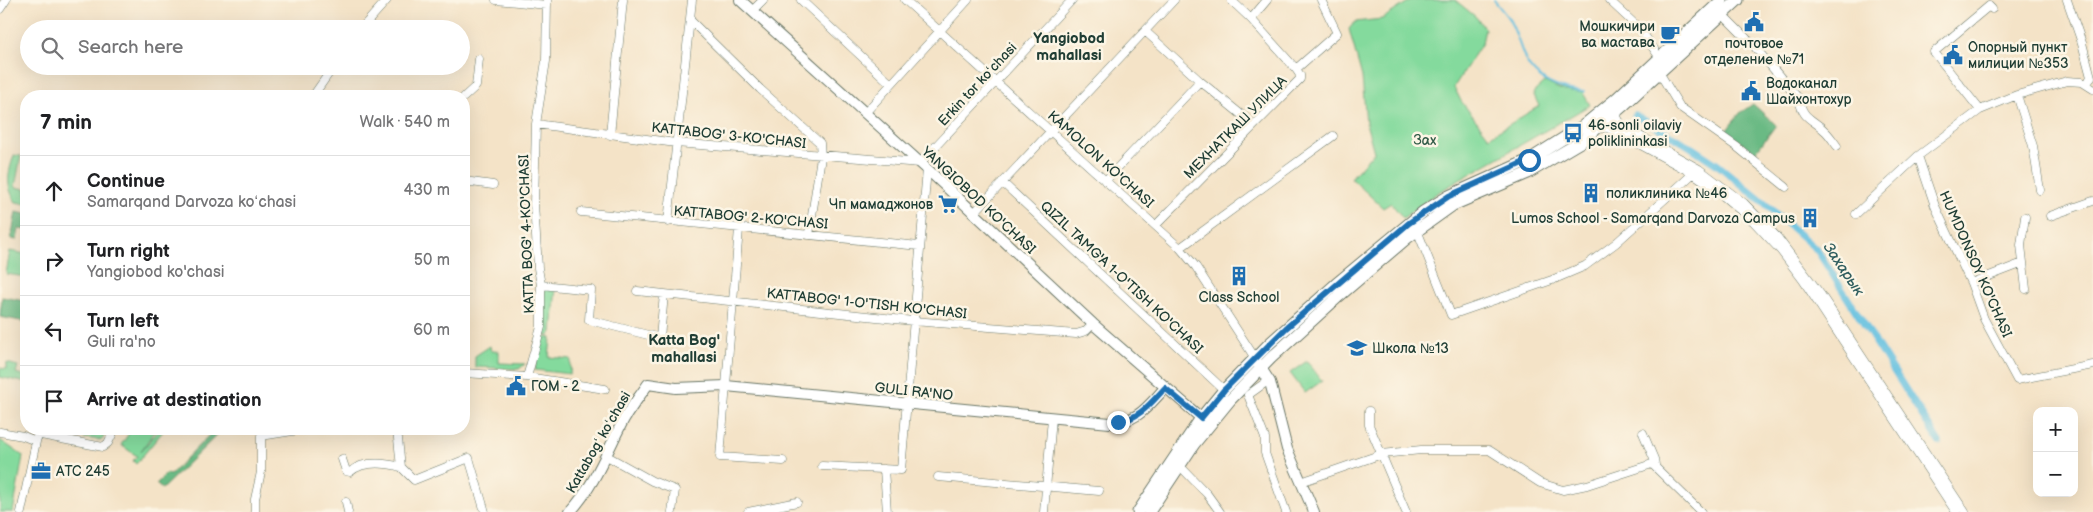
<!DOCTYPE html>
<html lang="en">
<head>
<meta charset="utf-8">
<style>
	:root { --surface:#fff; --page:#f2f2f2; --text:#202124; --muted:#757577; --line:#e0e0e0 }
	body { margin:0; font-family:"Balsamiq Sans",sans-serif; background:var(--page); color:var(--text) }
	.controls { position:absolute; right:15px; bottom:15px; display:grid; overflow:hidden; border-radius:10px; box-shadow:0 5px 20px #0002 }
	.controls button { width:45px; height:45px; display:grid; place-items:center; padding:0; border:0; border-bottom:1px solid var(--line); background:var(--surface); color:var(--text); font:25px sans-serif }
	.stop { position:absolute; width:15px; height:15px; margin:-11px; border:4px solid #1f6fb2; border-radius:50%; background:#fff }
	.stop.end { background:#1f6fb2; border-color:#fff; box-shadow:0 1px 5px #0008 }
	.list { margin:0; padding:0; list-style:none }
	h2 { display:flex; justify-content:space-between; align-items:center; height:65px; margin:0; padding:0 20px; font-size:21px }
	h2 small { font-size:16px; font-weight:400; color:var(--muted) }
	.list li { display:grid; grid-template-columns:32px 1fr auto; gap:15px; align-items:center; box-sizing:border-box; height:70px; padding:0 20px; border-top:1px solid var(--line) }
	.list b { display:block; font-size:19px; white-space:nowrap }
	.list p { margin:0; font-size:16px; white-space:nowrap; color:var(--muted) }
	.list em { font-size:16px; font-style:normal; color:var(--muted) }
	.icon { flex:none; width:28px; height:28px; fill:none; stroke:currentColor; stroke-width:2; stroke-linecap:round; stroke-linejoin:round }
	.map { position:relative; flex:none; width:2093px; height:512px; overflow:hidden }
	.search { position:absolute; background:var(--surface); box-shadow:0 5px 20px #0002; left:20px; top:20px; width:450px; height:55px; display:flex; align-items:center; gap:12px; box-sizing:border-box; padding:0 18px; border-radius:28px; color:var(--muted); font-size:19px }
	.panel { position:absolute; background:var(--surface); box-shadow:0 5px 20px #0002; left:20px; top:90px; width:450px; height:345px; border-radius:20px }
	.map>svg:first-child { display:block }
</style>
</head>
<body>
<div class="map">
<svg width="2093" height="512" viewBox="0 0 2093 512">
	<rect width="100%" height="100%" fill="#fcf5e5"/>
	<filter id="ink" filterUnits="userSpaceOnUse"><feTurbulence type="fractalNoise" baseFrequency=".02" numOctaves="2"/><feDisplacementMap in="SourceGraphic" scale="10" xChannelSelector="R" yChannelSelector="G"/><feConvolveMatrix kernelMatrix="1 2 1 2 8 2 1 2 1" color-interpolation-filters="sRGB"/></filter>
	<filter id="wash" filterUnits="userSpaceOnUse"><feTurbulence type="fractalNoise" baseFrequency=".0096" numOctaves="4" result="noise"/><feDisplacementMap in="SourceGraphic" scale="20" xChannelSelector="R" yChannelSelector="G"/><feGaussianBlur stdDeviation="1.12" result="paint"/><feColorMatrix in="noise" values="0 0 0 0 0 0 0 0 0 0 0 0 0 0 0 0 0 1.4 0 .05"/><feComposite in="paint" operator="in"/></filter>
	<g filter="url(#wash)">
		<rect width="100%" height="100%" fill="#f4e3c7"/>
		<path fill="#84da9d" stroke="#528c68" d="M1411,0H1455L1476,17L1485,29L1482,43L1454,87L1461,101L1489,137L1539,106L1533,93L1545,82L1559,89L1583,93L1590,105L1437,193L1403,218L1391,203L1383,208L1351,178L1374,152L1366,123L1362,77L1349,29L1355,22L1382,19Z
			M14,155L21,156L15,187L26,189V204L16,202C5,185 8,174 14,155Z
			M10,251L26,254V277L6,274Z
			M544,286L556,287L552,332L549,336L542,334Z
			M539,337L551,338L549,357L571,359L570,374L535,370Z
			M490,346L491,351H499V363L525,364L519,369L475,367V356Z
			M1307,361L1322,381L1305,393L1290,373Z
			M7,363L18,366L16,373L26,376V383L0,377V368L6,369Z
			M83,429H108L102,440L83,438Z
			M132,429H156L141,451L160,429L164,430L136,464L133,461L137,456L121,445Z
			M0,440L23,456L13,512H0Z"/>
		<path fill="#6bba84" stroke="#457c5c" d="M1753,104L1776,125L1755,153L1726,131L1740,113Z
			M16,212L26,214V230L19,229L17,240L11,239Z
			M2,297L26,301V322L0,317Z
			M215,429H223L162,489L156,484L167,473L170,475Z"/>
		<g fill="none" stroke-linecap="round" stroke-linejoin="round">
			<path stroke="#61bfe0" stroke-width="2" d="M1494,0C1499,7 1506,14 1510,21C1517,34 1520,48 1526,61C1538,83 1561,90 1584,92"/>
			<path stroke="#61bfe0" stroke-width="7" d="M1635,115L1686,144L1718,165L1764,203L1817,250L1939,442"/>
		</g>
	</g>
	<g filter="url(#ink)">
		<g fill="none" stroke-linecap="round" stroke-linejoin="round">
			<defs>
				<path id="minor" d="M496,0L547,5
					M801,0L891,84
					M905,0L1180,248L1196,267L1255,358
					M1609,0L1640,29L1660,58
					M2067,0L2082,43L2091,77L2087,84
					M0,9L6,0
					M752,11L763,0
					M1722,14L1753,45L1799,99C1803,120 1812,118 1824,130C1829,134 1833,141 1837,146
					M1251,19L1267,0
					M690,20L760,89L820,143L821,157L809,235
					M361,29L387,0
					M1145,31L1200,81L1254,125
					M1296,69L1337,33L1321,0
					M1659,72L1680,107L1737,147L1786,187
					M2017,95L2033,146L2040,190
					M313,96L334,66
					M425,96H439
					M464,97L476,86L479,59
					M1980,110L1934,52L1989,6L1992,9
					M1618,111L1617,117L1622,126L1699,169L1744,203L1777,237L1821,295L1965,512
					M865,113L968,0
					M536,124L676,143L920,163L1072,0
					M1598,128H1606L1615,131L1694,174L1710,185L1753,221L1781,251L1803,280L1956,512
					M610,135L623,0
					M1918,156L1935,206L1971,283L1984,319L2017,380L2093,365
					M464,181L493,185
					M1105,181L1200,81
					M1002,182L1224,390
					M581,212L919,246
					M973,214L1174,0
					M1856,214L1918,156L1980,110L2017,95L2067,81L2082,82L2093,89
					M2050,216L2093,201
					M2025,217L2021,245L2026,289
					M668,222L692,0
					M1156,225L1300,79V75L1296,69L1251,19L1231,0
					M739,229L720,457L783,461
					M1419,235L1451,315L1552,280L1585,266L1616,243L1697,170
					M1180,248L1333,136
					M1971,283L2023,263
					M541,285L591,290L589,320L660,338L664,294
					M637,291L913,321L1076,334L1086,331L1093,324
					M464,373L527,377L605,389
					M527,377L541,327V285L538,268L534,204L536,124L546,61L547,0
					M1269,380L1248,395L1265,438V453L1286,512
					M1369,411V425L1406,512
					M397,429L401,467L414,480L469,458L485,512
					M0,432L23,436L36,441
					M1643,433L1654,459L1655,465
					M261,436L305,429
					M607,456L652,481L675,490L672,512
					M342,459L346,471L350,472C364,460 385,463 401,467
					M822,466L901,470L927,169
					M1180,466L1207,494L1220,512
					M884,469L887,512
					M938,477L1099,491
					M1301,482L1382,454L1421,450H1489L1540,483L1563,490L1587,485L1652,464L1701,512
					M346,502L348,512
					M21,512L37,437L41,435L103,447L108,443L115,429
					M255,512V499L261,472V436
					M748,512L797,502
					M1044,512L1052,418"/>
				<path id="tertiary" d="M740,0L927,169L1093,324L1201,418
					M1257,362L1270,382L1287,449L1314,512
					M570,512C595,485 607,451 624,419C631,407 640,396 648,384L676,388L726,386L1110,423C1138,422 1147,407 1165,388"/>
				<path id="secondary" d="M1138,512L1201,418L1224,390L1270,343L1336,284L1423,212L1449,196L1529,160L1583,126L1617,98L1722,0
					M1149,512L1194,444L1230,400L1271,358L1339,296L1407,238L1453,205L1528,173L1582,141L1625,104L1738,0"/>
			</defs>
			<use href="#minor" stroke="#6a7767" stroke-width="9"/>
			<use href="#tertiary" stroke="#6a7767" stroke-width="12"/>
			<use href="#secondary" stroke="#6a7767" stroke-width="13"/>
			<use href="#minor" stroke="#fff" stroke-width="8"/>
			<use href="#tertiary" stroke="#fff" stroke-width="10"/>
			<use href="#secondary" stroke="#fff" stroke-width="11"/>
		</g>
	</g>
	<g fill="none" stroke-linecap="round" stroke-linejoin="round" filter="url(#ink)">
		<path stroke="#1f6fb2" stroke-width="6" d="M1118,422C1139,419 1151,403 1165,388L1201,418L1224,390L1286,328L1409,223L1449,196L1529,160"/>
	</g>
	<defs>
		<symbol id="civic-bare" viewBox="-9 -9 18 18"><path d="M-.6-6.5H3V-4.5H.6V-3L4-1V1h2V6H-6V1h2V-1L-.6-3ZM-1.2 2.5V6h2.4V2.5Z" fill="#1f6fb2" stroke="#fcf5e5" stroke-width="2.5" paint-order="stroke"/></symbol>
		<symbol id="cafe-bare" viewBox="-9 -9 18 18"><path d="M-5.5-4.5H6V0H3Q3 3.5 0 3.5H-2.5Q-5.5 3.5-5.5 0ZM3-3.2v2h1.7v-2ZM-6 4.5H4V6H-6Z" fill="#1f6fb2" stroke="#fcf5e5" stroke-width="2.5" paint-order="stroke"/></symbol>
		<symbol id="bus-bare" viewBox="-9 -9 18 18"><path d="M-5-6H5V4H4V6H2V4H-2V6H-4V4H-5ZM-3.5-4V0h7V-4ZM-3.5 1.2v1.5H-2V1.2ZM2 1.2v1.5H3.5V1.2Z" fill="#1f6fb2" stroke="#fcf5e5" stroke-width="2.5" paint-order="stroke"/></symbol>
		<symbol id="building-bare" viewBox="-9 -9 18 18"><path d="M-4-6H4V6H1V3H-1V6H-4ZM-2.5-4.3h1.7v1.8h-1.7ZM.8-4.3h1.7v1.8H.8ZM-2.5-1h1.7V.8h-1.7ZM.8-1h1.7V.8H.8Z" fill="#1f6fb2" stroke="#fcf5e5" stroke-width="2.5" paint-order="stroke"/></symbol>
		<symbol id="supermarket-bare" viewBox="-9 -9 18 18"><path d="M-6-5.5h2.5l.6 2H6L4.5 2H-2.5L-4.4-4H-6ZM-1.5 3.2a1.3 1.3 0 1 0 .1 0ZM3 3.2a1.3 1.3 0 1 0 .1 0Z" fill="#1f6fb2" stroke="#fcf5e5" stroke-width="2.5" paint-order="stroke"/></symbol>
		<symbol id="school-bare" viewBox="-9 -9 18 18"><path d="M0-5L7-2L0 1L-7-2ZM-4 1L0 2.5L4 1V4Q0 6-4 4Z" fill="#1f6fb2" stroke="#fcf5e5" stroke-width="2.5" paint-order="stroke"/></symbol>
		<symbol id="office-bare" viewBox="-9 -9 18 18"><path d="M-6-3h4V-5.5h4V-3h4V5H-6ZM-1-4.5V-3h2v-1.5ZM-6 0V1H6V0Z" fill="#1f6fb2" stroke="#fcf5e5" stroke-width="2.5" paint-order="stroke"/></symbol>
	</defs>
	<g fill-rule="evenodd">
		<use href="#civic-bare" x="1740" y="8" width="28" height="28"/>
		<use href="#cafe-bare" x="1656" y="20" width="28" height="28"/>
		<use href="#civic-bare" x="1939" y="41" width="28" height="28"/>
		<use href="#civic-bare" x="1737" y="77" width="28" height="28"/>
		<use href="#bus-bare" x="1559" y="119" width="28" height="28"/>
		<use href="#building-bare" x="1577" y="179" width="28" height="28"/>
		<use href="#supermarket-bare" x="934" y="190" width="28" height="28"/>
		<use href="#building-bare" x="1796" y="204" width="28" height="28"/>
		<use href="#building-bare" x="1225" y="262" width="28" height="28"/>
		<use href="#school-bare" x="1343" y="334" width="28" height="28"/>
		<use href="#civic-bare" x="502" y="372" width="28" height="28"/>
		<use href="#office-bare" x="27" y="457" width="28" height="28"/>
	</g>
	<g text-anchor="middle" stroke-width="5" stroke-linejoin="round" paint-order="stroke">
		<g font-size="14" fill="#1f3d34" stroke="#fcf5e5" text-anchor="start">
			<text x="1655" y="31" text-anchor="end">Мошкичири<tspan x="1655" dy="16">ва мастава</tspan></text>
			<text x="1754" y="48" text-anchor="middle">почтовое<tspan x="1754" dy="16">отделение №71</tspan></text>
			<text x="1968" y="52">Опорный пункт<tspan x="1968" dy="16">милиции №353</tspan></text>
			<text x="1766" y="88">Водоканал<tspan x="1766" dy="16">Шайхонтохур</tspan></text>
			<text x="1588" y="130">46-sonli oilaviy<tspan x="1588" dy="16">poliklininkasi</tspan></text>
			<text x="1606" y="198">поликлиника №46</text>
			<text x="933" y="209" text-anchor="end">Чп мамаджонов</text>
			<text x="1795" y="223" text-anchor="end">Lumos School - Samarqand Darvoza Campus</text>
			<text x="1239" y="302" text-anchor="middle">Class School</text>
			<text x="1372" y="353">Школа №13</text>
			<text x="531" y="391">ГОМ - 2</text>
			<text x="56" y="476">АТС 245</text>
		</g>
		<g font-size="14" fill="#1f3d34" stroke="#fcf5e5">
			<text transform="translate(977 84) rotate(-47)" y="5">Erkin tor koʻchasi</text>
			<text transform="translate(1235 127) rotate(-45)" y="5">МЕХНАТКАШ УЛИЦА</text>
			<text transform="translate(729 135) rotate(6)" y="5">KATTABOG' 3-KO'CHASI</text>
			<text transform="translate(1101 159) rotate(42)" y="5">KAMOLON KO'CHASI</text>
			<text transform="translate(979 200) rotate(43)" y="5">YANGIOBOD KO'CHASI</text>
			<text transform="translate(751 217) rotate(5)" y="5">KATTABOG' 2-KO'CHASI</text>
			<text transform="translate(526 234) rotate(-92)" y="5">KATTA BOG' 4-KO'CHASI</text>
			<text transform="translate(1976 264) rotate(66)" y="5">HUMDONSOY KO'CHASI</text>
			<text transform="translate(1122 277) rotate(43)" y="5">QIZIL TAMG'A 1-O'TISH KO'CHASI</text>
			<text transform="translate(867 303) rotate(6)" y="5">KATTABOG' 1-O'TISH KO'CHASI</text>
			<text transform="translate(914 391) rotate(6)" y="5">GULI RA'NO</text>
			<text transform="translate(598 442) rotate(-60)" y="5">Kattabogʻ koʻchasi</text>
		</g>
		<g font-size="14" fill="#335c49" stroke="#fcf5e5">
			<text x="1425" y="145">Зах</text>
		</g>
		<g font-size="15" font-weight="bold" fill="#1f3d34" stroke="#fcf5e5">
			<text x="1069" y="43">Yangiobod<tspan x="1069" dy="17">mahallasi</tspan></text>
			<text x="684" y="345">Katta Bog'<tspan x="684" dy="17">mahallasi</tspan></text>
		</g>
		<g font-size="15" font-style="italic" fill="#305e5f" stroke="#fcf5e5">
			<text transform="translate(1844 269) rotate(56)" y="5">Захарык</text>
		</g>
	</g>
</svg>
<div class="controls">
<button>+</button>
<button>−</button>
</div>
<div class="stop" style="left:1529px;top:160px"></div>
<div class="stop end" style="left:1118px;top:422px"></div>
<div class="search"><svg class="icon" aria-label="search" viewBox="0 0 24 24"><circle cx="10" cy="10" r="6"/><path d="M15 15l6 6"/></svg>Search here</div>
<section class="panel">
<h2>7 min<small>Walk · 540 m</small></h2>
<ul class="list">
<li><svg class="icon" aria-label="ahead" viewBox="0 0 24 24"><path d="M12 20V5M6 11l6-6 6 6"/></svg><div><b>Continue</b><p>Samarqand Darvoza koʻchasi</p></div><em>430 m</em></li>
<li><svg class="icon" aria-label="right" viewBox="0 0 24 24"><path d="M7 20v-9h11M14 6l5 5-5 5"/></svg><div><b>Turn right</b><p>Yangiobod ko'chasi</p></div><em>50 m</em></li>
<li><svg class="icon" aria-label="left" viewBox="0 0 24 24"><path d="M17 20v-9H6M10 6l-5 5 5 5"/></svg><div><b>Turn left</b><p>Guli ra'no</p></div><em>60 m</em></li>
<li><svg class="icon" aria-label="arrive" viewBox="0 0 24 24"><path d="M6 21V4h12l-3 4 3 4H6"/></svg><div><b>Arrive at destination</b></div></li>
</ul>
</section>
</div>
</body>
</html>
